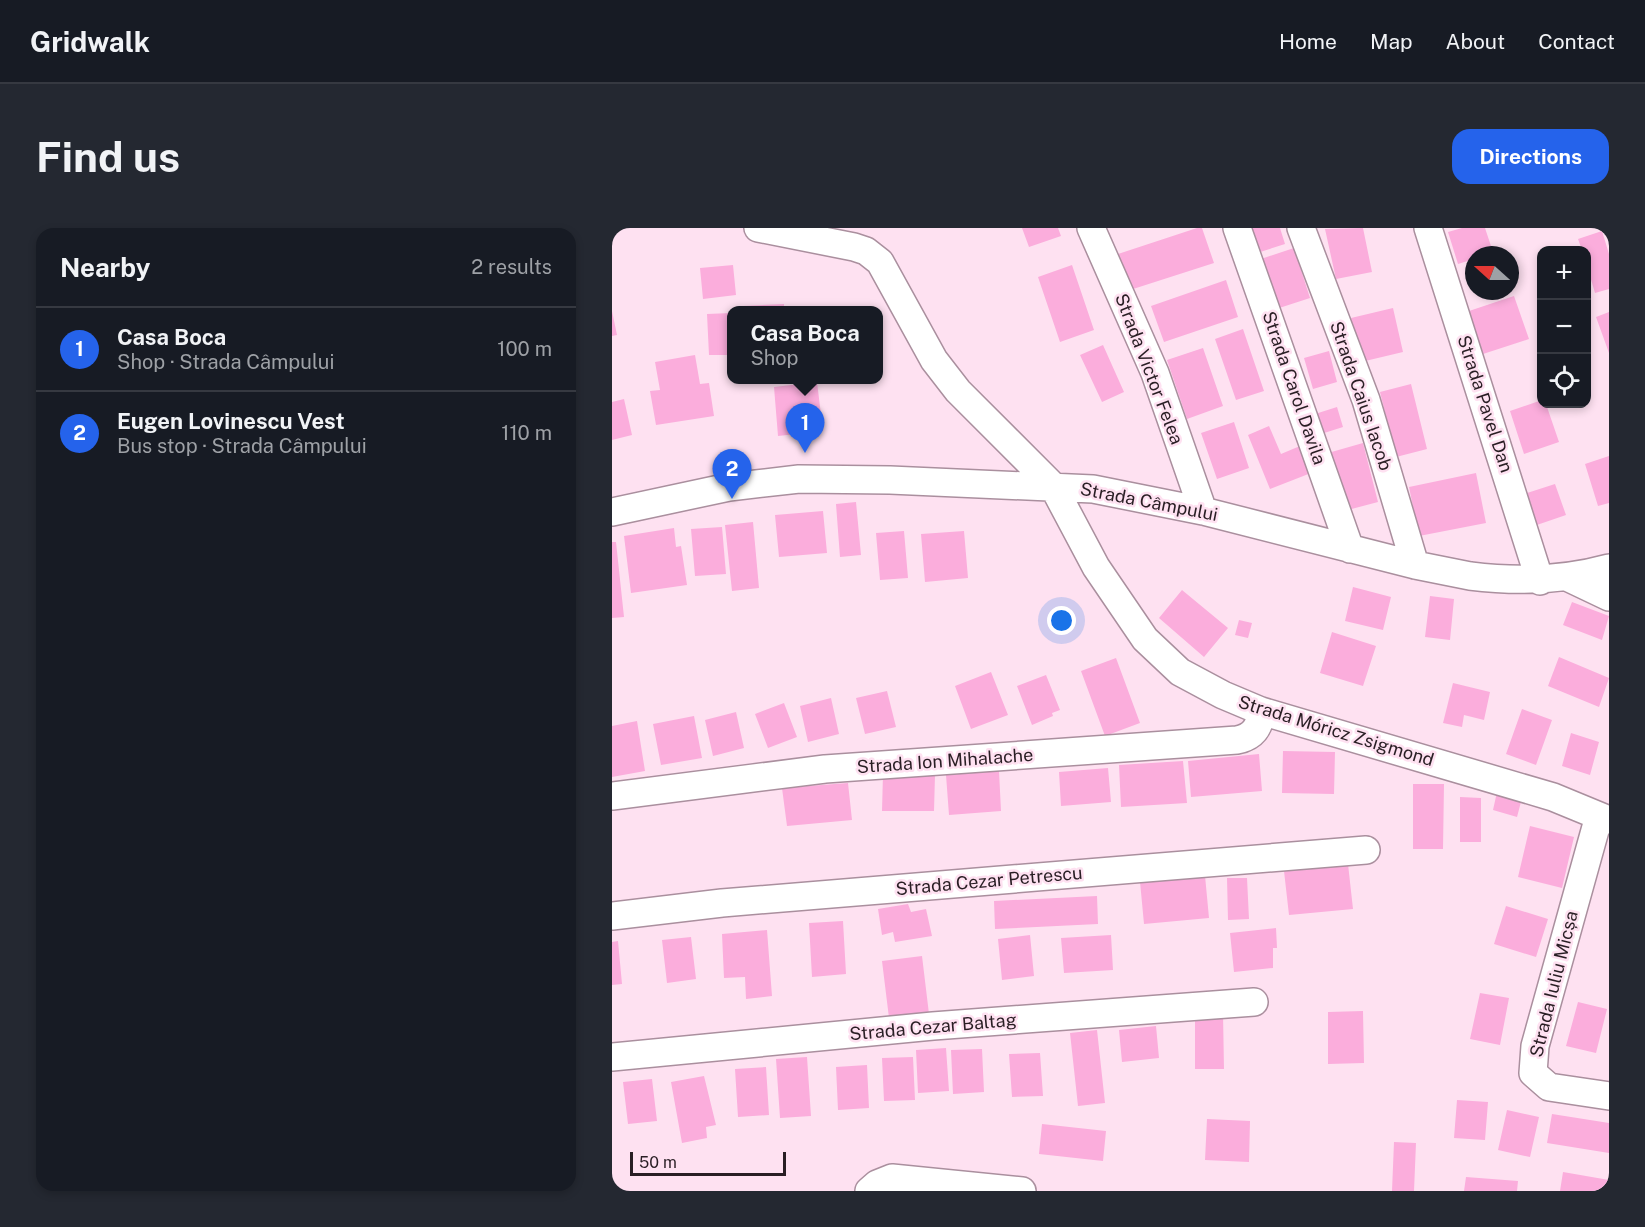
<!DOCTYPE html>
<html lang="en">
<head>
<meta charset="utf-8">
<style>
	:root { --surface:#171b24; --page:#242831; --text:#f1f3f6; --muted:#9ea1a6; --line:#363941; --accent:#2563eb }
	body { margin:0; font-family:"Public Sans",sans-serif; background:var(--page); color:var(--text) }
	.controls { position:absolute; right:18px; top:18px; display:grid; overflow:hidden; border-radius:12px; box-shadow:0 3px 9px #0003 }
	.controls button { width:54px; height:54px; display:grid; place-items:center; padding:0; border:0; border-bottom:2px solid var(--line); background:var(--surface); color:var(--text); font:30px sans-serif }
	.compass { position:absolute; left:853px; top:18px; width:54px; height:54px; border-radius:50%; background:var(--surface); box-shadow:0 3px 9px #0003; rotate:291deg }
	.scale { position:absolute; left:18px; bottom:15px; width:156px; box-sizing:border-box; padding-left:6px; border:3px solid #291e24; border-top:0; font-size:16px; line-height:21px; white-space:nowrap; color:#291e24; -webkit-text-stroke:4px #fee1f1; paint-order:stroke }
	.you { position:absolute; left:450px; top:393px; width:21px; height:21px; margin:-15px; border:4px solid #fff; border-radius:50%; background:#1a73e8; box-shadow:0 0 0 9px #1a73e833 }
	.badge { display:grid; place-items:center; width:39px; height:39px; border-radius:50%; background:var(--accent); color:#fff; font-size:20px; font-weight:700 }
	.pin { position:absolute; translate:-50% -50px; filter:drop-shadow(0 2px 3px #0008) }
	.pin::after { content:''; position:absolute; top:32px; width:21px; height:18px; background:inherit; clip-path:polygon(0 0,100% 0,50% 100%) }
	.popup { position:absolute; left:115px; top:78px; width:156px; height:78px; box-sizing:border-box; display:grid; place-content:center; border-radius:12px; background:var(--surface); filter:drop-shadow(0 2px 4px #0005); font-size:20px; white-space:nowrap; color:var(--muted) }
	.popup b { font-size:22px; color:var(--text) }
	.popup::after { content:''; position:absolute; left:50%; top:100%; margin-left:-12px; border:12px solid transparent; border-top-color:var(--surface) }
	.list { margin:0; padding:0; list-style:none }
	h2 { display:flex; justify-content:space-between; align-items:center; height:78px; margin:0; padding:0 24px; font-size:26px }
	h2 small { font-size:20px; font-weight:400; color:var(--muted) }
	.list li { display:grid; grid-template-columns:39px 1fr auto; gap:18px; align-items:center; box-sizing:border-box; height:84px; padding:0 24px; border-top:2px solid var(--line) }
	.list b { display:block; font-size:22px; white-space:nowrap }
	.list p { margin:0; font-size:20px; white-space:nowrap; color:var(--muted) }
	.list em { font-size:20px; font-style:normal; color:var(--muted) }
	.icon { flex:none; width:33px; height:33px; fill:none; stroke:currentColor; stroke-width:2; stroke-linecap:round; stroke-linejoin:round }
	.map { position:relative; flex:none; width:997px; height:963px; overflow:hidden; border-radius:18px }
	header { display:flex; align-items:center; gap:36px; box-sizing:border-box; height:84px; padding:0 30px; background:var(--surface); border-bottom:2px solid var(--line) }
	header strong { font-size:28px }
	nav { display:flex; gap:33px; margin-inline-start:auto; font-size:21px }
	.intro { display:flex; align-items:center; justify-content:space-between; box-sizing:border-box; height:144px; padding:0 36px }
	h1 { margin:0; font-size:42px }
	.button { padding:15px 27px; border-radius:18px; background:var(--accent); color:#fff; font-size:21px; font-weight:700 }
	main { display:flex; gap:36px; padding:0 36px }
	aside { flex:1; background:var(--surface); border-radius:18px; box-shadow:0 3px 9px #0003 }
	.map>svg:first-child { display:block }
</style>
</head>
<body>
<header>
<strong>Gridwalk</strong>
<nav><a>Home</a><a>Map</a><a>About</a><a>Contact</a></nav>
</header>
<div class="intro"><h1>Find us</h1><a class="button">Directions</a></div>
<main>
<aside>
<h2>Nearby<small>2 results</small></h2>
<ul class="list">
<li><span class="badge">1</span><div><b>Casa Boca</b><p>Shop · Strada Câmpului</p></div><em>100 m</em></li>
<li><span class="badge">2</span><div><b>Eugen Lovinescu Vest</b><p>Bus stop · Strada Câmpului</p></div><em>110 m</em></li>
</ul>
</aside>
<div class="map">
<svg width="997" height="963" viewBox="0 0 997 963">
	<rect width="100%" height="100%" fill="#fee1f1"/>
	<path fill="#fbaddc" d="M410,0H446L449,8L417,19Z
		M585,0H590L602,35L518,62L506,26Z
		M633,0H668L673,16L642,26Z
		M751,0L760,44L724,51L713,1Z
		M850,0H873L881,24L862,27V31L846,36L836,4Z
		M990,3L997,26V61L983,65L975,38V22H970L966,11Z
		M682,20L698,70L658,83L643,33Z
		M121,37L124,67L91,71L88,40Z
		M460,37L482,102L448,114L426,49Z
		M614,52L626,89L552,114L539,78Z
		M902,68L917,111L871,126L857,83Z
		M172,76V82H131V78Z
		M781,80L791,124L749,134L739,90Z
		M0,83L5,107L0,108Z
		M997,84V125L984,89Z
		M119,85V127H97L95,86Z
		M631,101L652,163L624,172L603,111Z
		M491,117L512,164L490,174L468,127Z
		M591,120L611,178L575,191L555,132Z
		M717,123L725,154L701,161L692,130Z
		M83,127L88,156L97,155L102,188L44,197L38,163L48,162L43,134Z
		M205,154L211,203L166,208L162,159Z
		M799,156L815,221L784,229L768,164Z
		M12,171L20,207L0,212V174Z
		M930,172V176H934L947,214L912,226L898,183Z
		M725,179L731,199L709,206L703,186Z
		M622,194L637,240L605,251L589,205Z
		M657,198L669,226L688,218L699,245L658,261L636,207Z
		M751,215L766,274L732,283L716,225Z
		M997,228V275L986,278L973,236Z
		M864,245L874,295L807,308L797,259Z
		M943,256L954,287L919,299L909,267Z
		M244,274L249,327L228,329L224,276Z
		M211,283L215,325L167,329L163,287Z
		M141,294L147,360L120,363L113,297Z
		M110,299L114,346L83,348L79,301Z
		M62,300L64,319L69,318L75,357L19,365L12,308Z
		M292,303L296,350L268,352L264,305Z
		M352,303L356,350L313,354L309,306Z
		M0,314H4L12,389L0,390Z
		M741,359L779,369L771,402L733,393Z
		M570,362L616,400L592,429L547,390Z
		M818,368L842,371L838,412L813,409Z
		M960,374L997,388L990,412L951,397Z
		M627,392L640,395L636,410L623,407Z
		M720,404L764,418L751,458L708,445Z
		M947,429L997,450L987,479L936,458Z
		M504,430L528,495L493,508L469,443Z
		M379,444L396,487L359,501L343,458Z
		M434,447L448,482L440,485L441,488L420,497L405,458Z
		M841,455L878,464L872,492L852,487L850,499L831,495Z
		M275,463L284,499L253,506L244,470Z
		M219,470L227,506L196,514L188,478Z
		M172,475L185,509L156,520L143,486Z
		M910,481L940,492L924,537L894,526Z
		M124,484L132,520L101,528L93,492Z
		M82,488L90,530L49,537L41,496Z
		M25,493L33,543L0,549V498Z
		M959,505L987,514L978,547L950,538Z
		M671,523L723,524L722,566L670,565Z
		M647,526L650,563L579,569L576,533Z
		M571,533L575,575L509,579L507,537Z
		M496,540L499,574L449,578L447,544Z
		M387,543L389,583L337,587L334,547Z
		M271,546L323,547L322,583H270Z
		M236,555L240,592L175,598L170,560Z
		M801,556H832L831,621H801Z
		M885,564L910,570L905,589L881,582Z
		M848,569L869,570V614H848Z
		M918,598L962,609L950,660L906,649Z
		M736,636L741,681L677,687L672,643Z
		M592,637L597,690L532,696L527,643Z
		M615,650H635L637,691L616,692Z
		M485,668L486,696L383,701L382,673Z
		M296,676L299,684L314,681L320,708L283,714L281,704L270,707L266,681Z
		M894,678L936,691L924,729L882,716Z
		M231,693L234,746L200,749L197,695Z
		M664,700L665,720H661V740L622,744L618,705Z
		M155,702L160,768L134,771L133,749L112,750L110,706Z
		M418,707L422,748L390,752L386,711Z
		M499,707L501,742L452,745L449,710Z
		M79,709L84,751L55,755L50,712Z
		M6,713L10,756L0,757V714Z
		M310,728L317,786L277,790L270,733Z
		M868,765L897,770L888,817L858,811Z
		M966,774L995,781L984,825L954,818Z
		M751,783L752,835L716,836V784Z
		M583,785H611L612,841H583Z
		M544,798L547,830L510,834L507,802Z
		M485,802L493,875L466,878L458,805Z
		M334,820L337,863L306,865L304,822Z
		M370,821L372,864L341,866L339,822Z
		M428,825L431,868L400,869L397,826Z
		M195,829L199,888L168,890L164,831Z
		M301,829L303,872L272,873L270,830Z
		M255,837L257,880L226,882L224,839Z
		M154,839L157,887L126,889L123,841Z
		M92,848L104,897L94,899L95,910L70,915L59,854Z
		M40,851L45,893L16,896L11,854Z
		M845,872L876,874L873,912L842,910Z
		M895,882L927,889L918,929L886,922Z
		M940,886L997,895V925L935,915Z
		M595,891L638,893L637,934L593,932Z
		M430,896L494,903L491,933L427,926Z
		M782,914L804,915L802,963H780Z
		M951,944L997,952V963H948Z
		M854,949L906,953L905,963H852Z"/>
	<g fill="none" stroke-linecap="round" stroke-linejoin="round">
		<defs>
			<path id="minor" d="M146,0L242,19L254,23L268,34L322,132L346,163L441,258L484,339L533,411L568,444L611,467L649,483L941,569L997,592
				M479,0L543,145L591,283
				M625,0L738,321
				M689,0L754,172L803,337
				M816,0L928,353
				M0,284L117,259L187,251L278,252L481,261L591,283L803,337L858,348C906,354 950,353 997,340
				M955,349L997,369
				M0,568L213,541L625,512C641,509 648,499 649,483
				M987,588L923,818L921,845L937,859L997,868
				M0,688L110,675L754,622
				M0,829L321,798L642,774
				M257,963L265,956L280,950L410,963"/>
		</defs>
		<use href="#minor" stroke="#aa8f9e" stroke-width="30"/>
		<use href="#minor" stroke="#fff" stroke-width="27"/>
	</g>
	<g text-anchor="middle" stroke-width="5" stroke-linejoin="round" paint-order="stroke">
		<g font-size="18" fill="#291e24" stroke="#fee1f1">
			<text transform="translate(537 141) rotate(69)" y="6">Strada Victor Felea</text>
			<text transform="translate(682 160) rotate(71)" y="6">Strada Carol Davila</text>
			<text transform="translate(749 168) rotate(71)" y="6">Strada Caius Iacob</text>
			<text transform="translate(873 176) rotate(72)" y="6">Strada Pavel Dan</text>
			<text transform="translate(537 274) rotate(11)" y="6">Strada Câmpului</text>
			<text transform="translate(724 503) rotate(17)" y="6">Strada Móricz Zsigmond</text>
			<text transform="translate(333 533) rotate(-4)" y="6">Strada Ion Mihalache</text>
			<text transform="translate(377 653) rotate(-5)" y="6">Strada Cezar Petrescu</text>
			<text transform="translate(942 756) rotate(-76)" y="6">Strada Iuliu Micșa</text>
			<text transform="translate(321 799) rotate(-5)" y="6">Strada Cezar Baltag</text>
		</g>
	</g>
</svg>
<div class="controls">
<button>+</button>
<button>−</button>
<button><svg class="icon" aria-label="locate" viewBox="0 0 24 24"><circle cx="12" cy="12" r="6"/><path d="M12 2v4M12 18v4M2 12h4M18 12h4"/></svg></button>
</div>
<svg class="compass" viewBox="-18 -18 36 36"><path d="M0-13l5 13h-10z" fill="#e53935"/><path d="M0 13l5-13h-10z" fill="#9ea1a6"/></svg>
<div class="scale">50 m</div>
<div class="you"></div>
<div class="pin badge" style="left:193px;top:225px">1</div>
<div class="popup"><b>Casa Boca</b>Shop</div>
<div class="pin badge" style="left:120px;top:271px">2</div>
</div>
</main>
</body>
</html>
